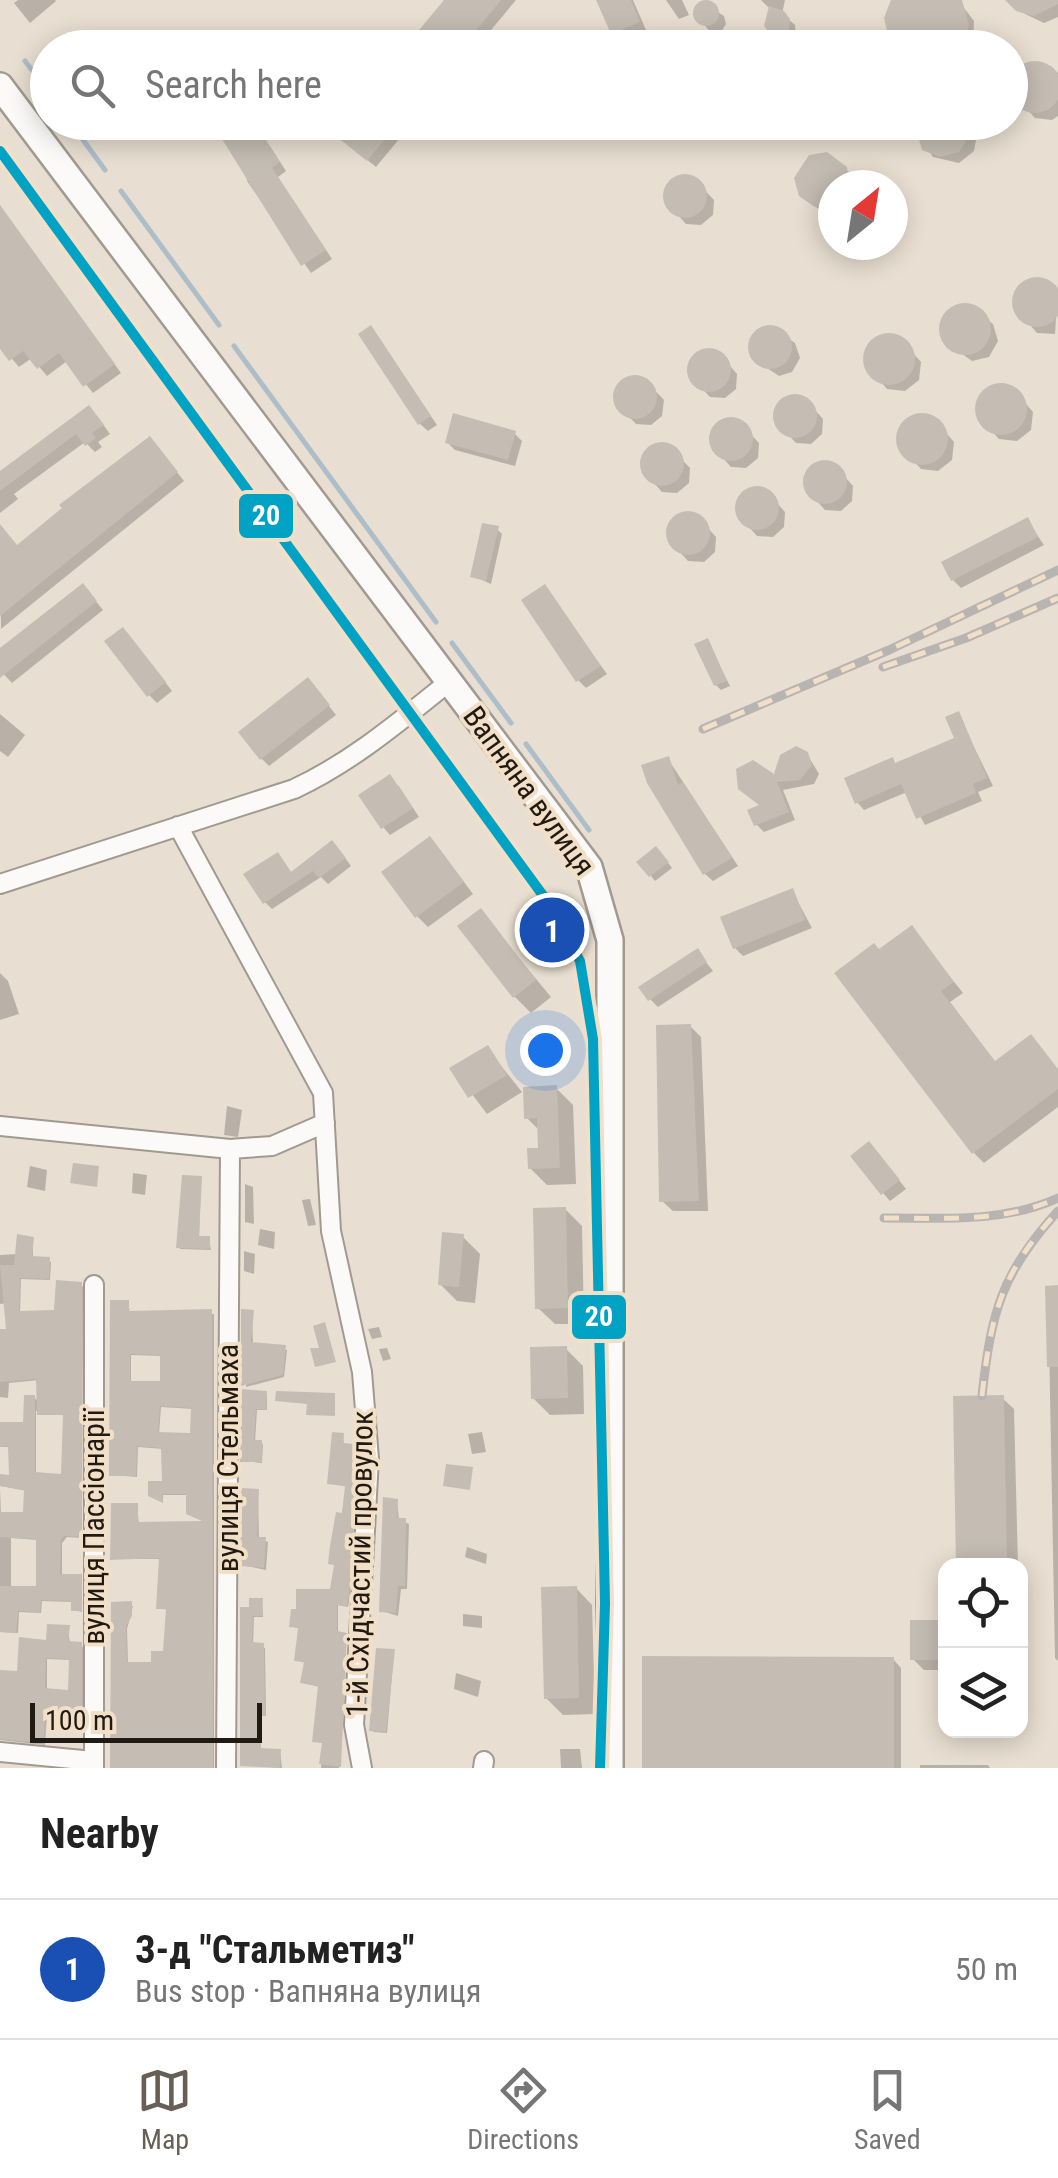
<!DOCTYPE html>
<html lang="en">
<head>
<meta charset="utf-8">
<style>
	:root { --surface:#fff; --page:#f6f6f6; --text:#222; --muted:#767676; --line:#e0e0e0; --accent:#675f55 }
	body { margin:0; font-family:"Roboto Condensed",sans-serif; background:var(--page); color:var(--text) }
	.controls { position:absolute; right:30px; bottom:30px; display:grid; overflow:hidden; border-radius:20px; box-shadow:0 5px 25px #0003 }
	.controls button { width:90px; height:90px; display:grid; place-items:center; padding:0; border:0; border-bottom:2px solid var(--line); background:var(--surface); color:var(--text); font:50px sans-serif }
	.compass { position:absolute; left:818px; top:170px; width:90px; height:90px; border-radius:50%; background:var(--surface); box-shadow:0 5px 25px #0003; rotate:30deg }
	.scale { position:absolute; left:30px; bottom:25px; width:232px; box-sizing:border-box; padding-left:10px; border:5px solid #211a12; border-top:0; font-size:28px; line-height:35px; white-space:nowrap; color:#211a12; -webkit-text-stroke:8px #f2dfc7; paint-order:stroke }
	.you { position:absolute; left:545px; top:1050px; width:35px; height:35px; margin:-25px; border:8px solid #fff; border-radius:50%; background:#1a73e8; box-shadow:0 0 0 15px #1a73e833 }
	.badge { display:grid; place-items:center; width:65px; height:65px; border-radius:50%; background:var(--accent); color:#fff; font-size:32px; font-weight:700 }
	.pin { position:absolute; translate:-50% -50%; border:5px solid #fff; box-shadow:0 2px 10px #0006 }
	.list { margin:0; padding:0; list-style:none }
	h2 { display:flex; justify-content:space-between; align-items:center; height:130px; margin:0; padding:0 40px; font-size:42px }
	h2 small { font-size:32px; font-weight:400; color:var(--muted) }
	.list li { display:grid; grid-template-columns:65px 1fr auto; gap:30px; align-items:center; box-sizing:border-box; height:140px; padding:0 40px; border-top:2px solid var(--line) }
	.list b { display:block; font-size:38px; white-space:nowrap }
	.list p { margin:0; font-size:32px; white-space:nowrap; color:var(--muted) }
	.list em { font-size:32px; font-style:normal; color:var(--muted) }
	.icon { flex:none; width:55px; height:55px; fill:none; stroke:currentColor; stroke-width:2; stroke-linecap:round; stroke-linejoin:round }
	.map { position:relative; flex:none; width:1058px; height:1768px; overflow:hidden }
	.search { position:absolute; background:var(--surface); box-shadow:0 5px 25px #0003; left:30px; right:30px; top:30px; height:110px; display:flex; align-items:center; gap:25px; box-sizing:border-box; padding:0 35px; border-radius:55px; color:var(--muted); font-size:38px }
	.sheet { height:270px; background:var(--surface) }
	nav { display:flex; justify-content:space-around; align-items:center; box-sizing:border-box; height:140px; border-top:2px solid var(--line); background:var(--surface); font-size:28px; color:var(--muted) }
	nav a { display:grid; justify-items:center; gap:5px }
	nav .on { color:var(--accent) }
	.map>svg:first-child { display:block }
</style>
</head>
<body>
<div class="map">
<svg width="1058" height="1768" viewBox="0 0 1058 1768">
	<rect width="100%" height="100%" fill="#e8ded1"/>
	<path fill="#0003" fill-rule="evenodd" d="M18,0H55L56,1L30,23L14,3Z
		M447,0H516L476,48H432Z
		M599,0H633L646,30L622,41Z
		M666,0H682L689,15L679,19Z
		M761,0H785L782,14L795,25L796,38L785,43L769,30L771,10Z
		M896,0H958L974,21L973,48H897Z
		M1012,0H1058V17L1044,23L1021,12Z
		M704,3L724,16L726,24L721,32H710L694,11Z
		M197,33L210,48H178Z
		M1027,64L1051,66L1058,73V116L1052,120L1035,118L1013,94L1014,75Z
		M920,122H969L977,134L974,151L959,163L933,157L917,132Z
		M392,130L400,138L376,167L344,141Z
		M260,131L286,171L278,177L332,259L311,273L247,181Z
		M832,157L854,177L855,185H833V213L825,214L801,195Z
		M679,178L694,179L714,200L713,215L701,225L686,224L667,203L668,188Z
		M0,208L121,373L93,393L67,361L47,376L32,358L19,367L0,345Z
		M1032,280L1050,282L1058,290L1055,334L1037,333L1016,309L1018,291Z
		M968,305L993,324L998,341L989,357L972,361L947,343L942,326L951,310Z
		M772,327L795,343L800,358L792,372L779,376L755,360L751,346L757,332Z
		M371,328L437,425L428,431L420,424Z
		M882,337L900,339L921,362L919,380L905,391L887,389L867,366L868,348Z
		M702,351L718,352L737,374L736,389L725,398L710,397L690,376L691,362Z
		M629,378L644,379L664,400L662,416L651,425L636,424L616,403L617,388Z
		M994,387L1012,388L1033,412L1031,430L1017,441L999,439L978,416L980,398Z
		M788,397L804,398L823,419L822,434L811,444L796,443L776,422L777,407Z
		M97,416L110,434L98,442L102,447L95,452L85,442L14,494L18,499L0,513V475Z
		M915,417L933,418L954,442L952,460L938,471L921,469L900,446L901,428Z
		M724,421L739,422L759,443L758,458L746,468L731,467L712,446L713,431Z
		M514,433L522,441L515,466L455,450L447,442Z
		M655,446L670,447L690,468L689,483L677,493L662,492L643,471L644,456Z
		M157,447L184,481L1,629L0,525L17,548Z
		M818,464L834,465L853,486L852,501L841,511L825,510L806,489L807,474Z
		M750,490L766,491L785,512L784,527L773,537L757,536L738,515L739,499Z
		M681,515L697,516L716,537L715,552L704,562L688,561L669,540L670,525Z
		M1027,520L1044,545L961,588L953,580Z
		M497,529L502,534L491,584L473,576Z
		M544,587L607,674L586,688L578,680Z
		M90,594L103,610L12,683L0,670V651Z
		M131,638L172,691L157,703L149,695Z
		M707,641L730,686L721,690L716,685Z
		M316,689L336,715L269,766L261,758Z
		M0,714L25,735L8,757L0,751Z
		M958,714L993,786L978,792L982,801L925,825L907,792L864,810L857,802L897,765L957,739Z
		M807,754L819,774L814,784L783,790L795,820L764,832L756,824L775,777Z
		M668,759L738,866L713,881L705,874Z
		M398,785L419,817L390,835L383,827Z
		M339,850L351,866L328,884L321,877L272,909L265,902L284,862L292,874Z
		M440,850L473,894L428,927L417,916Z
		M661,854L672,868L655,881L651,876Z
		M792,891L812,928L743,956L735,948Z
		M480,911L551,997L531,1013L514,996Z
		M911,928L963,993L950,1002L996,1063L1058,1069V1107L984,1163L974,1153L879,952Z
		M698,952L713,971L658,1007L650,999Z
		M0,973L8,981L19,1014L0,1020Z
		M690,1026L701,1037L708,1211H673L662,1201Z
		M487,1048L522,1092L487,1114L453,1069Z
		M556,1088L573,1105L576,1184L547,1185L530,1168L541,1151L540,1131L527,1118Z
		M227,1106L242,1110L238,1137L224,1135Z
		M877,1152L906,1189L890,1201L883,1193Z
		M30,1166L47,1170L45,1191L27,1187Z
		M133,1173L147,1175L145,1195L132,1193Z
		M201,1179L199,1239H209L211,1250L180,1249Z
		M245,1184L253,1187L254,1224L245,1222Z
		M310,1199L316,1225L308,1226L302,1200Z
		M565,1209L582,1226L584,1324H555L538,1308Z
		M260,1229L275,1232L274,1249L258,1245Z
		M463,1237L480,1254L475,1303L457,1301L440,1284Z
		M33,1239V1259L51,1262L50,1280L21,1279L20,1313H56L83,1286L82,1538L67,1537L62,1543V1577L82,1579V1612L73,1610V1602L42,1601L41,1613L19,1612L18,1633L0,1632V1488L1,1515H26L27,1491L1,1486L0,1476L11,1478L10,1447H0V1425L25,1424L34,1397L39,1403V1380L9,1383L8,1398L0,1397V1331H8V1303L0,1304V1255L17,1254ZM36,1411L75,1413L63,1477L36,1475ZM11,1538L38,1540L39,1588H11Z
		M244,1251L255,1254L254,1274L244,1271Z
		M1048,1288H1058V1661L1055,1658Z
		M128,1303L130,1313L214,1314V1768H112L113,1604L133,1606L127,1629L128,1664H154L165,1653L168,1610L159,1608L161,1559H113L137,1506L139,1524L209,1523L189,1495H163V1502L153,1498L165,1484L164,1449L138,1447L137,1477L112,1475ZM131,1355L163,1356L162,1383L131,1384ZM161,1407L194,1409L192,1436L159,1434Z
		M252,1312L253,1345L287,1350L284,1377L246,1387Z
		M379,1327L382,1337L372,1339L368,1329Z
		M387,1348L391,1359L383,1361L379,1349Z
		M566,1349L583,1366L584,1414L550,1415L533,1398Z
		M243,1392L267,1395V1410H257L255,1442L263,1444L262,1463L243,1461Z
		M1002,1398L1014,1409L1018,1566H959Z
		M482,1432L486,1452L472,1454L468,1434Z
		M343,1435L344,1446L356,1449L357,1463L350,1597L348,1607L338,1605V1634L344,1635L339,1768H321L324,1744L315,1741L320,1687L303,1683L306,1663L296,1660L300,1629L292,1626L332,1591L336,1565L330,1563L348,1487L330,1483Z
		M258,1491L259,1539L268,1542L266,1570L242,1565Z
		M397,1501L399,1520L409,1524L407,1589H401L398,1616L382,1611Z
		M467,1547L487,1554L486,1564L465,1557Z
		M576,1588L592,1605L595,1714L563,1715L546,1698Z
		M262,1601L263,1617H254L253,1645L265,1648L266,1716H259L261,1750L280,1751L282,1768L243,1765L251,1609Z
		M463,1614L482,1616V1628L463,1626Z
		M946,1622V1670H924L913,1659Z
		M68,1628L70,1644L83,1647V1718L47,1714L45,1745L0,1740V1672L19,1673ZM47,1659L72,1660L71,1693L47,1691Z
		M394,1652L387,1733L374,1732L371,1730Z
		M893,1659L901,1668V1768H644Z
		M456,1673L481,1681L478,1697L454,1689Z
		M560,1749H580L582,1768H561Z
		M920,1765H988L990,1768H920Z"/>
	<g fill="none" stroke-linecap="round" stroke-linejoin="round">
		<path stroke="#adbec9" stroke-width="5" d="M25,61L48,91
			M70,122L105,170
			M121,191L219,325
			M234,346L436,622
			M452,643L511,723
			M526,744L589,830"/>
	</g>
	<path fill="#c5bdb3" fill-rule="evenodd" d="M693 13a13 13 0 1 1 26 0a13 13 0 1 1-26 0Z
		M444,0H501L462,48H430L415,35Z
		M596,0H631L640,22L611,34Z
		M891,0H962L969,25L963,48H891L884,18Z
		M1005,0H1058V4L1034,16L1016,11Z
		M769,6L784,11L790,19L789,30L781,36L771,35L764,26Z
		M1009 87a26 26 0 1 1 52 0a26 26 0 1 1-52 0Z
		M247,122H254L280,162L272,168L326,250L301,266L222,139Z
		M341,122H387L394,128L367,161L332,133Z
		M914,122H970V134L959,152L940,157L922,150Z
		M827,152L847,167L849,185H833V207H815L799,196L794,178L809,155Z
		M663 196a22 22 0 1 1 44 0a22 22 0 1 1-44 0Z
		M0,205L115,364L83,387L59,353L37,369L23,351L9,361L0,349Z
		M1012 302a25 25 0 1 1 50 0a25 25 0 1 1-50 0Z
		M939 329a26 26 0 1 1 52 0a26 26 0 1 1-52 0Z
		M748 347a22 22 0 1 1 44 0a22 22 0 1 1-44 0Z
		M371,325L431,416L418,425L358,334Z
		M863 359a26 26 0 1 1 52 0a26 26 0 1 1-52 0Z
		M687 370a22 22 0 1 1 44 0a22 22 0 1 1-44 0Z
		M613 397a22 22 0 1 1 44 0a22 22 0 1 1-44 0Z
		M975 409a26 26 0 1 1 52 0a26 26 0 1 1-52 0Z
		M773 416a22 22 0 1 1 44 0a22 22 0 1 1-44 0Z
		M89,405L104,425L92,433L96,438L85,446L76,434L0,491V471Z
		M453,413L516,431L508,460L445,443Z
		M896 439a26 26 0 1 1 52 0a26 26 0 1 1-52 0Z
		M709 439a22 22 0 1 1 44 0a22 22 0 1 1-44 0Z
		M150,436L178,472L0,616V524L17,545L62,508L59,505Z
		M640 464a22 22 0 1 1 44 0a22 22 0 1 1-44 0Z
		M803 482a22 22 0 1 1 44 0a22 22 0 1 1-44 0Z
		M735 508a22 22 0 1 1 44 0a22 22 0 1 1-44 0Z
		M666 533a22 22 0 1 1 44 0a22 22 0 1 1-44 0Z
		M1028,517L1038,537L951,581L941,562Z
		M482,523L499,526L486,581L470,577Z
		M83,583L97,601L0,678V648Z
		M545,584L601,666L576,682L521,600Z
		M123,627L166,682L147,697L104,641Z
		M708,638L727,681L714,686L694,644Z
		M308,677L330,705L260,760L238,732Z
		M959,711L987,778L973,784L976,793L916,819L901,784L855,804L844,778L893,757L895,763L954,738L945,717Z
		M796,746L808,752L812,765L800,780L777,782L789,812L754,826L747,810L759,805L738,789L736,769L753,760L774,774L780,755Z
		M669,756L678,785L683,782L732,858L703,875L647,783L641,765Z
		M390,774L413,808L381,829L358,795Z
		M430,836L464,882L415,918L381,872Z
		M332,840L346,858L319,878L313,871L263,904L243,874L278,852L291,872Z
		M656,846L669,862L649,877L636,862Z
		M793,888L805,920L733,949L720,917Z
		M481,908L536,980L513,998L457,926Z
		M912,925L954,982L941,991L995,1061L1031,1034L1058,1069V1089L972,1154L834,973L874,943L879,949Z
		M698,948L707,962L648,1001L638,987Z
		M691,1024L699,1201L659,1202L656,1025Z
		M488,1045L507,1075L468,1098L449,1068Z
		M557,1085L560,1168L528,1169L527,1148H538L537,1118L524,1119L523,1087Z
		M869,1141L900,1180L881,1195L850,1156Z
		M73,1163L99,1166L97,1187L70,1183Z
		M182,1175L202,1176L199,1236H210V1249L176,1248Z
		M566,1207L568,1308L535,1309L533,1208Z
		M442,1232L464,1234L459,1287L438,1285Z
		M17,1234L34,1237L32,1256L50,1257L49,1279L20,1278L19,1311L54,1310L56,1280L82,1282V1537L64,1536L61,1540L60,1574H82V1611H71V1601L41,1600L40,1612L18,1611L16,1633L0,1632V1586H36V1539L0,1537V1512H23L24,1490L0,1486V1474L9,1475L8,1446L0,1447V1422H23L24,1395H35V1472L61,1474L63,1415H37L36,1379L0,1382V1329H6L0,1265H14Z
		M1058,1285V1367H1047L1045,1286Z
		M110,1300H129V1311L212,1309L213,1768H110L111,1602L132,1601V1616L126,1626L127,1662H151V1651H163L166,1609H156L159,1558L110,1560L111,1503H138V1522L202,1521L186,1514V1494H162L163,1503L148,1496V1481H162L161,1448L137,1446L136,1476H109ZM130,1354L160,1355V1381H130ZM160,1406L191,1408L190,1433L158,1432Z
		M241,1309L254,1310L251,1342L286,1345L283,1375L241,1386Z
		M325,1322L336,1362L315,1367L310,1348H319L313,1326Z
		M567,1346L568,1398L531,1399L530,1347Z
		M241,1389L267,1391L266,1410L256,1409L254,1440H262V1462H240Z
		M276,1391L335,1393V1416L306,1415L307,1404L275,1401Z
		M1004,1395L1007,1566H956L953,1396Z
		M332,1432L344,1433L343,1443L355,1444L356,1459L349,1593L347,1606L337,1605V1631L347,1633L341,1767L319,1764L322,1743L312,1742L318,1686L300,1683L304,1662L294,1661L298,1628L289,1627L291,1609H296V1589H330L334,1565L328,1564L330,1546L336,1512L342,1513L345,1486L327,1484Z
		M446,1464L473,1467L470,1490L443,1486Z
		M240,1488L259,1489L257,1537H266L264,1568L240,1566Z
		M383,1497L398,1499L397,1518H406L405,1586H398L396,1613L379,1612Z
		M577,1586L579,1698L544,1699L541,1587Z
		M249,1598H263L262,1616H253L252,1642L264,1643L265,1716L258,1715L260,1748L281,1749L280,1768L240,1766V1607H249Z
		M910,1620H946V1660H910Z
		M47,1624L70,1625L68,1641L82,1642V1716L45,1713L44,1743L0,1739V1670L17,1671L19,1637L46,1640ZM46,1658L69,1659L68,1690L45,1688Z
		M376,1648L395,1649L386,1732L369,1731Z
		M642,1656L894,1657V1768H642Z"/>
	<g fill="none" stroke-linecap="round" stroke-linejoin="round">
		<defs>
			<path id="street" d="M178,826L323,1093L331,1231L362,1372L369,1459L354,1725L362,1768
				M0,884L294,789C352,762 400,721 450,681
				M0,1126L230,1149L272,1146L325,1123
				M0,1752L93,1761
				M94,1768V1285
				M226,1768L230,1149
				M483,1768L484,1761"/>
			<path id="secondary" d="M0,86L589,867L610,940V1768"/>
		</defs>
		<use href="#street" stroke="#a19a90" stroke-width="22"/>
		<use href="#secondary" stroke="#a19a90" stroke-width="30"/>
		<use href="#street" stroke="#fcfaf8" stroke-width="18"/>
		<use href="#secondary" stroke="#fcfaf8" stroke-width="25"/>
		<defs>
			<path id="rail" d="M883,667L966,638L1058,598
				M703,729L889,650L1058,570
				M884,1218C943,1218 1003,1223 1058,1198
				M982,1396C991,1313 1001,1273 1058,1211"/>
		</defs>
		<use href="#rail" stroke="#b7b4b1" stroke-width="9"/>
		<use href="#rail" stroke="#f2dfc7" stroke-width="5" stroke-dasharray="15" stroke-linecap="butt"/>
		<defs>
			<path id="tram-1" d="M0,151L550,905L580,961L593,1039L605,1603L600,1768"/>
		</defs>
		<use href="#tram-1" stroke="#f2dfc7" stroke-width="18"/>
		<use href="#tram-1" stroke="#02a2c5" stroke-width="10"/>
	</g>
	<g text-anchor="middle" stroke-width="8" stroke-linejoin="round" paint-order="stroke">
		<g font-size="30" fill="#211a12" stroke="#f2dfc7">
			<text transform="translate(529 791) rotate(54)" y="10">Вапняна вулиця</text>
			<text transform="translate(228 1458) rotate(-90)" y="10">вулиця Стельмаха</text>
			<text transform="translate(94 1527) rotate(-90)" y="10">вулиця Пассіонарії</text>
			<text transform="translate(360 1564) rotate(-89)" y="10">1-й Східчастий провулок</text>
		</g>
	</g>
	<g stroke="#f2dfc7" stroke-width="4">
		<rect x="237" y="492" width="58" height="48" rx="10" fill="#02a2c5"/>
		<rect x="570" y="1293" width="58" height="48" rx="10" fill="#02a2c5"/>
	</g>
	<g font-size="28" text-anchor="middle" font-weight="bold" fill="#fff">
		<text x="266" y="525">20</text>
		<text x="599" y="1326">20</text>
	</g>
</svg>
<div class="controls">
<button><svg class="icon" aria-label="locate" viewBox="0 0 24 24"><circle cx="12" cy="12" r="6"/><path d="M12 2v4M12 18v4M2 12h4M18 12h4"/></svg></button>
<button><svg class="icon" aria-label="layers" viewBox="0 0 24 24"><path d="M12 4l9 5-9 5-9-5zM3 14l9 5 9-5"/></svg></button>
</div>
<svg class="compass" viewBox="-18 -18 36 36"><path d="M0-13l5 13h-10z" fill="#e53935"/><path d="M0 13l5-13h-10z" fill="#767676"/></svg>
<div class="scale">100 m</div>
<div class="you"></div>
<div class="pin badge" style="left:552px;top:930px;background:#1a4fb4">1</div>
<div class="search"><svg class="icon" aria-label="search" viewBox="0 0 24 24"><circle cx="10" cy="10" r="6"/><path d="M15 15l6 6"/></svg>Search here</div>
</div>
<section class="sheet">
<h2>Nearby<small></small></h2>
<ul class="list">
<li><span class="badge" style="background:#1a4fb4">1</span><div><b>З-д &quot;Стальметиз&quot;</b><p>Bus stop · Вапняна вулиця</p></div><em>50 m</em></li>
</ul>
</section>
<nav>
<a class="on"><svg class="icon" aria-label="map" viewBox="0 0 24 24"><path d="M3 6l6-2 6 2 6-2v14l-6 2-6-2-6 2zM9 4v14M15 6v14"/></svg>Map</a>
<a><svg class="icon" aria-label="directions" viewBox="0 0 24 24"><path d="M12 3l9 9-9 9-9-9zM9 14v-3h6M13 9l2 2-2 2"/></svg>Directions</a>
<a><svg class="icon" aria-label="saved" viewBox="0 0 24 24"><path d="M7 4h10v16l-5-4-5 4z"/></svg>Saved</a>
</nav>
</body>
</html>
